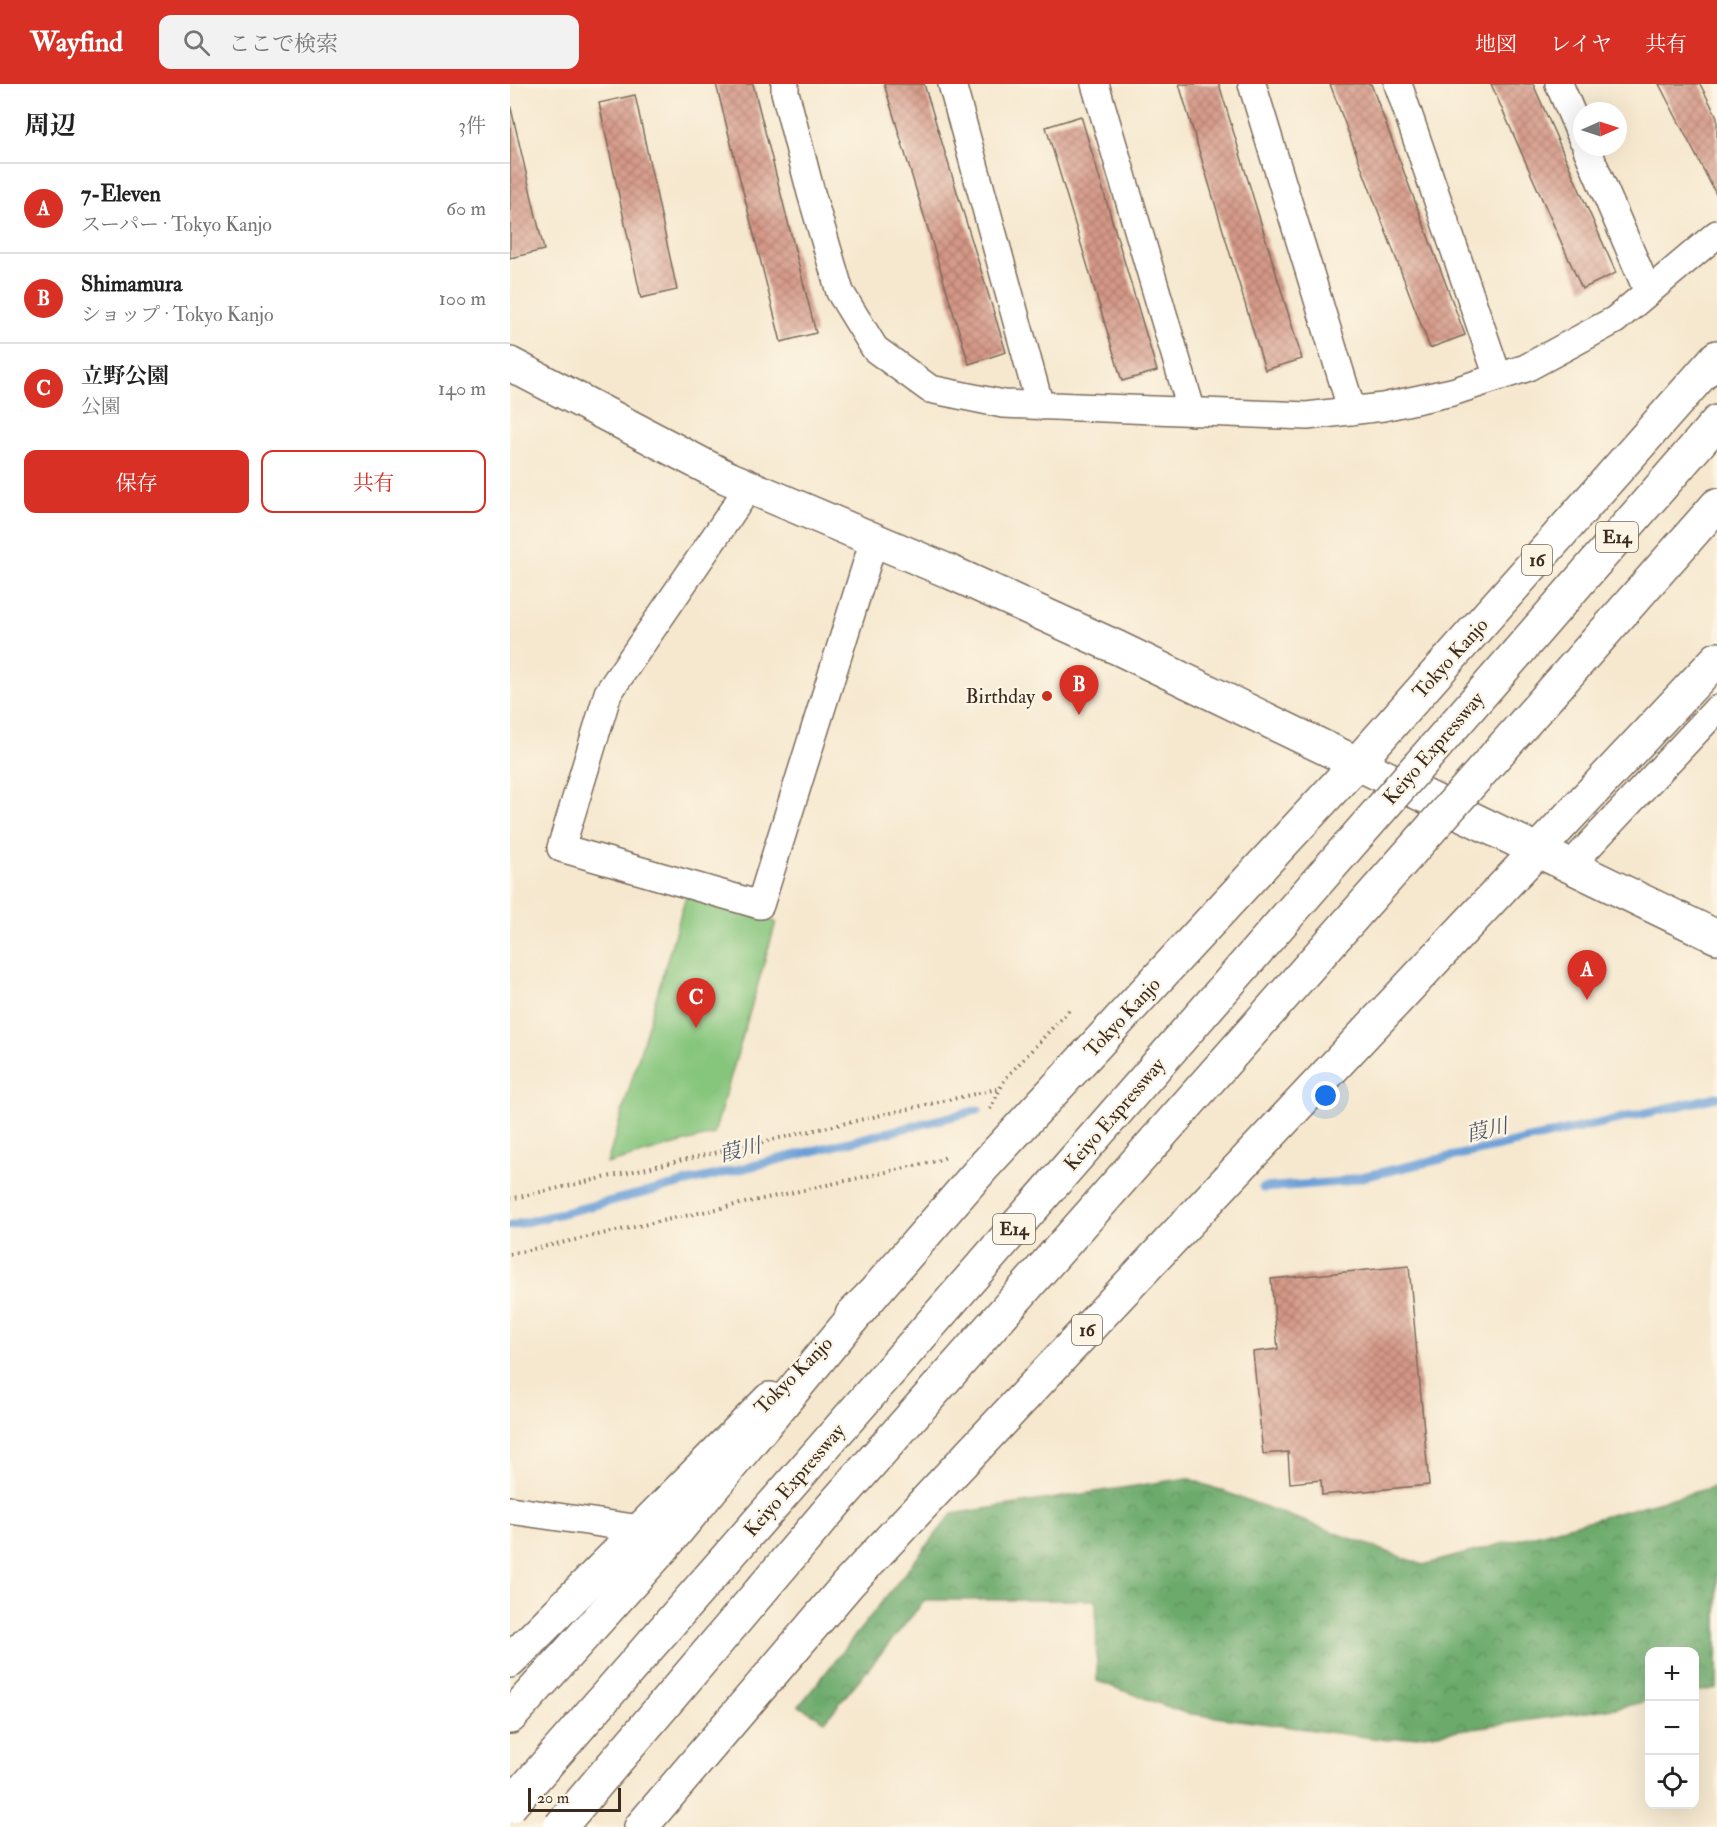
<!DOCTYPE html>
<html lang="ja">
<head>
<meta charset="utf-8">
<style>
	:root { --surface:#fff; --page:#f2f2f2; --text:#222; --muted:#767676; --line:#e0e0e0; --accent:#d93025 }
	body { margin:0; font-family:"IM FELL Double Pica","Noto Serif JP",serif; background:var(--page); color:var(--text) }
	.controls { position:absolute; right:18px; bottom:18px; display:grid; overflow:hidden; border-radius:12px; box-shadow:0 6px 24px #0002 }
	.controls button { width:54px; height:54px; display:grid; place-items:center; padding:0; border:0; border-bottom:2px solid var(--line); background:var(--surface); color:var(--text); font:30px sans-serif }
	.compass { position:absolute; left:1063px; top:18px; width:54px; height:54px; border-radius:50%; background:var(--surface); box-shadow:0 6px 24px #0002; rotate:87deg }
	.scale { position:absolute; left:18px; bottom:15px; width:93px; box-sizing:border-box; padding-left:6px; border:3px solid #3b2a1e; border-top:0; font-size:16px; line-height:21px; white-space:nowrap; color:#3b2a1e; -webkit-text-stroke:4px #fcf5e5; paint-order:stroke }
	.you { position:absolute; left:816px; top:1012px; width:21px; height:21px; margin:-15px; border:4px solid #fff; border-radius:50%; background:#1a73e8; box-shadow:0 0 0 9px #1a73e833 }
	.badge { display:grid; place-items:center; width:39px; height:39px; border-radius:50%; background:var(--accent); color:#fff; font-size:20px; font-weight:700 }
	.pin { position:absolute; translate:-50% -50px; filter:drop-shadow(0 2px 3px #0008) }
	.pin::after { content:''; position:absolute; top:32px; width:21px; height:18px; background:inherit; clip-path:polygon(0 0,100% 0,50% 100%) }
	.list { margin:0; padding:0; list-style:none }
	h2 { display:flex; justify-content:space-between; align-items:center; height:78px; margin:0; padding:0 24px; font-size:26px }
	h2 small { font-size:20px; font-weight:400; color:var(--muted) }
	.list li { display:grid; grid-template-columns:39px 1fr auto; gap:18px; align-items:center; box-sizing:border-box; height:90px; padding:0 24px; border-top:2px solid var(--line) }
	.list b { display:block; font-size:22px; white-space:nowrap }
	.list p { margin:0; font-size:20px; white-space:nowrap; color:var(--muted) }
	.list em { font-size:20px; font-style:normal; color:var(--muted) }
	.actions { display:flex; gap:12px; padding:18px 24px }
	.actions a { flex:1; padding:14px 0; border:2px solid var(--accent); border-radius:12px; text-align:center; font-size:21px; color:var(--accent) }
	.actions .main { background:var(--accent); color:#fff }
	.icon { flex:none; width:33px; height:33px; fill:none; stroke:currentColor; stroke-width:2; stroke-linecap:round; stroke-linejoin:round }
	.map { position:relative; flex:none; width:1207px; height:1743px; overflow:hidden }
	header { display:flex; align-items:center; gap:36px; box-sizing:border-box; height:84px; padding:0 30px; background:var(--accent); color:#fff }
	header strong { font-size:28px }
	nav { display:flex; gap:33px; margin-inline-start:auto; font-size:21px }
	.search { width:420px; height:54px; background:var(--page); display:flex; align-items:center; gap:15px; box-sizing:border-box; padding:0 21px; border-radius:12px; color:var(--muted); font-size:22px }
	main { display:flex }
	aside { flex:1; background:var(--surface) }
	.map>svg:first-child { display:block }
</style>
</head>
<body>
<header>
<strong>Wayfind</strong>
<div class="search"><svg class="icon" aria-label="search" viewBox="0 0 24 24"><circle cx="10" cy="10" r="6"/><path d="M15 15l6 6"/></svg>ここで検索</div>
<nav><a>地図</a><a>レイヤ</a><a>共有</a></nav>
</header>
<main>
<aside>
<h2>周辺<small>3件</small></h2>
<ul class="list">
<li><span class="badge">A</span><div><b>7-Eleven</b><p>スーパー · Tokyo Kanjo</p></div><em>60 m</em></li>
<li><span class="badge">B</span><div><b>Shimamura</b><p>ショップ · Tokyo Kanjo</p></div><em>100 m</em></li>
<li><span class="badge">C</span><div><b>立野公園</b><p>公園</p></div><em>140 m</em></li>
</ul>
<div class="actions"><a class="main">保存</a><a>共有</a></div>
</aside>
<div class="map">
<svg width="1207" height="1743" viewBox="0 0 1207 1743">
	<defs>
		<pattern id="forest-crowns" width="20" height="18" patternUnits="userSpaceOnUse" patternTransform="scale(1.5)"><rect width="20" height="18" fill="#6caa6c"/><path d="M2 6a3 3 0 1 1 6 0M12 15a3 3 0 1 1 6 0" fill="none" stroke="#5a8b58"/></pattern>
		<pattern id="building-cross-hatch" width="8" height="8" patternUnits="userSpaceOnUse" patternTransform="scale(1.5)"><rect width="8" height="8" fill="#d59887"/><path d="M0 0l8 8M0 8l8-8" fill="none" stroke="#ae7c6e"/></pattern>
	</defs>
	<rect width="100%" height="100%" fill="#fcf5e5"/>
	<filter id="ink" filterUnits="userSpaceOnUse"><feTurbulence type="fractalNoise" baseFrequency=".0167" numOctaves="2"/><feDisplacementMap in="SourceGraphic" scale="12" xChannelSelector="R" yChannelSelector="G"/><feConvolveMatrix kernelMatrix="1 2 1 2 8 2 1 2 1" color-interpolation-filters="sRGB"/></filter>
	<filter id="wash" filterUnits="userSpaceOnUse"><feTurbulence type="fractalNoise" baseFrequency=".008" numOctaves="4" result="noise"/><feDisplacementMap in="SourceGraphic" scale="24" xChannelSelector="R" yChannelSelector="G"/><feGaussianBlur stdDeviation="1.35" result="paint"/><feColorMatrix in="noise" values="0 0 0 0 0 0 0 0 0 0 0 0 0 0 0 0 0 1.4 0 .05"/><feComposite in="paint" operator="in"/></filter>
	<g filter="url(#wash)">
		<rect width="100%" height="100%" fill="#f6e8cf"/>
		<path fill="#85c57c" stroke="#60784d" stroke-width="1.5" d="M176,812L266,838L204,1050L97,1080Z"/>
		<path fill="url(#forest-crowns)" stroke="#546a45" stroke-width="1.5" d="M677,1394L913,1481L1207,1402V1604L1185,1608L1184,1568H1140L1139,1617L1106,1624L878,1656L675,1629L587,1597L586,1516H415L315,1637L289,1622L442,1430Z"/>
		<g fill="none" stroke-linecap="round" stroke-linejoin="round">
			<path stroke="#6a9fd7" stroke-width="9" d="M753,1104L829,1098L1207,1013
				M0,1142L468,1026"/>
		</g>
		<g id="blocks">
			<path fill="url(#building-cross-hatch)" d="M206,0H243L306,249L271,258Z
				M374,0H414L496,268L459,280Z
				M669,0H709L792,275L755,286Z
				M820,0H861L955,251L920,264Z
				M981,0H1023L1106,189L1072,205Z
				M1149,0H1190L1207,33V112Z
				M125,11L167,206L131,214L89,19Z
				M0,20L34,166L0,174Z
				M571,32L647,287L612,297L536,43Z
				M899,1182L919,1401L812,1411L811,1396L780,1399L778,1368L753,1370L743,1268L768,1265L761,1195Z"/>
		</g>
	</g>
	<g filter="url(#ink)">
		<use href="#blocks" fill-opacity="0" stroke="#7c6c5c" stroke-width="1.5"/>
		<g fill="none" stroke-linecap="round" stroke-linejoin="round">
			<defs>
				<path id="minor" d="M275,0V8L301,109L330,208L365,265L420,305L493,320L797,332L873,323L942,308L1016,284L1105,236L1207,150
					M442,0L530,322
					M585,0L682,328
					M742,0L842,327
					M888,0L988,293
					M1049,0L1072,54
					M1076,63L1138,208
					M239,403L98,609L51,764L250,821L364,456
					M1059,783L1207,625
					M0,1426L131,1445"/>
				<path id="tertiary" d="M0,280L216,393L438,487L608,564L1207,853"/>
				<path id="trunk" d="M342,1231L362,1211L475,1081L847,679L1207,273
					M0,1577L260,1315
					M131,1743L338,1500L1207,575"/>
				<path id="motorway" d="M1008,568L1207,338
					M1048,601L1207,421
					M0,1633L151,1466L362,1211"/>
			</defs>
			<use href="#minor" stroke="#7c6c5c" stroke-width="30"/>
			<use href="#tertiary" stroke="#7c6c5c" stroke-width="36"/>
			<use href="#trunk" stroke="#7c6c5c" stroke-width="36"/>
			<use href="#motorway" stroke="#7c6c5c" stroke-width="36"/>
			<path stroke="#7c6c5c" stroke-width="4" stroke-dasharray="1.5 4.5" stroke-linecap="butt" d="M480,1025L495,995L560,925
				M0,1115L491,1004
				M0,1170L427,1077L438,1072"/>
			<use href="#minor" stroke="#fff" stroke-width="27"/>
			<use href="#tertiary" stroke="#fff" stroke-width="33"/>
			<use href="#trunk" stroke="#fff" stroke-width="33"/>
			<use href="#motorway" stroke="#fff" stroke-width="33"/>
			<defs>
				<path id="motorway-bridge" d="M0,1722L1008,568
					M50,1743L327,1417L1048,601"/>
			</defs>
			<use href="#motorway-bridge" stroke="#7c6c5c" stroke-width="36" stroke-linecap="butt"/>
			<use href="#motorway-bridge" stroke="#fff" stroke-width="33"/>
		</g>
	</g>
	<circle fill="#c8321e" stroke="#fcf5e5" stroke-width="2" cx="537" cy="612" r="6"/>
	<g text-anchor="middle" stroke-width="4.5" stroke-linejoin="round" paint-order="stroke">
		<g fill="#fcf5e5" stroke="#75675a" stroke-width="1.5">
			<rect x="1086" y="438" width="42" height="30" rx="4.5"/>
			<rect x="1012" y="461" width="30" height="30" rx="4.5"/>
			<rect x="483" y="1130" width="42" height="30" rx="4.5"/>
			<rect x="562" y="1231" width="30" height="30" rx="4.5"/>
		</g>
		<g font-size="18" font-weight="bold" fill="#3b2a1e">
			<text x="1107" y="459">E14</text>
			<text x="1027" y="482">16</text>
			<text x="504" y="1151">E14</text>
			<text x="577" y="1252">16</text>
		</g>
		<g font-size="20" fill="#3b2a1e" stroke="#fcf5e5">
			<text transform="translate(940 574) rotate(-48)" y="7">Tokyo Kanjo</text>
			<text transform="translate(923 664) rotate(-49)" y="7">Keiyo Expressway</text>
			<text transform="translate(612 933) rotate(-47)" y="7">Tokyo Kanjo</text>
			<text transform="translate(604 1030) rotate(-49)" y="7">Keiyo Expressway</text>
			<text transform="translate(283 1291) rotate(-45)" y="7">Tokyo Kanjo</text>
			<text transform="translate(284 1396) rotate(-49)" y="7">Keiyo Expressway</text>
		</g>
		<g font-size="20" fill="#3b2a1e" stroke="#fcf5e5" text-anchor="end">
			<text x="525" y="619">Birthday</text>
		</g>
		<g font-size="21" font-style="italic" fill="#4e5968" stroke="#fcf5e5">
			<text transform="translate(977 1046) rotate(-13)" y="7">葭川</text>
			<text transform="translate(230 1066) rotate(-14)" y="7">葭川</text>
		</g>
	</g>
</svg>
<div class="controls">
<button>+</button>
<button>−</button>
<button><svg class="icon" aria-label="locate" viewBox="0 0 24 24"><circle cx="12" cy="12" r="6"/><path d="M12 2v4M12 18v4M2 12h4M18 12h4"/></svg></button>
</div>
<svg class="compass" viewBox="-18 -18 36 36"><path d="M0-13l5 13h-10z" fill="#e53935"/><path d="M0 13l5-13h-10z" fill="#767676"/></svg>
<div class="scale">20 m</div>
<div class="you"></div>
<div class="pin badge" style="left:1077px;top:916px">A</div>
<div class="pin badge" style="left:569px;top:631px">B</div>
<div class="pin badge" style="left:186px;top:944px">C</div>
</div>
</main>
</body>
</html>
